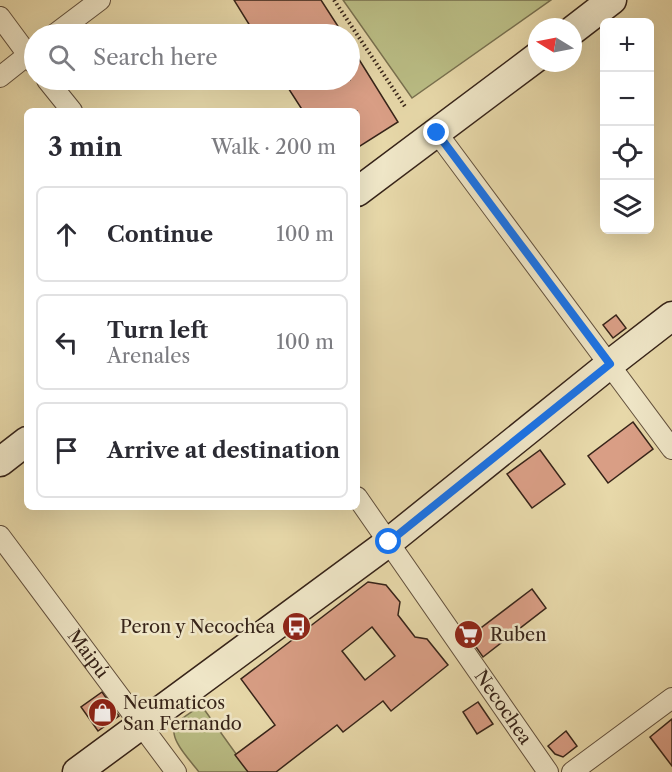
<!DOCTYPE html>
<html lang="en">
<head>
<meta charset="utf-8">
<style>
	:root { --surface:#fff; --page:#f7f7f7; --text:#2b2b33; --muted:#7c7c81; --line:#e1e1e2 }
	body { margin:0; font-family:"Libre Caslon Text",serif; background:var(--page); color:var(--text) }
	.controls { position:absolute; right:18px; top:18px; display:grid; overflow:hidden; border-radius:9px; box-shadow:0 6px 24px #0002 }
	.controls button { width:54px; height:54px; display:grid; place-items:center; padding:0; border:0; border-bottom:2px solid var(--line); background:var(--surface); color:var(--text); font:30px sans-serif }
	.compass { position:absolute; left:528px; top:18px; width:54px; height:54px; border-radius:50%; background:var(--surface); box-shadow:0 6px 24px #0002; rotate:280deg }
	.stop { position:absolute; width:18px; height:18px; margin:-14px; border:4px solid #1a73e8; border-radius:50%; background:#fff }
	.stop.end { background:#1a73e8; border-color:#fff; box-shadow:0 2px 6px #0008 }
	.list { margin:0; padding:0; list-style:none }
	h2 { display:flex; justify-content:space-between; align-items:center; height:78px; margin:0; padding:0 24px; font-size:26px }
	h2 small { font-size:20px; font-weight:400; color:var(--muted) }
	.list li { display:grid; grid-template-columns:39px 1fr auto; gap:18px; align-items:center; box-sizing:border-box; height:96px; margin:0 12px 12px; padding:0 12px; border:2px solid var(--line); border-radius:9px }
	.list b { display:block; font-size:22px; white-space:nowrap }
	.list p { margin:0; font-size:20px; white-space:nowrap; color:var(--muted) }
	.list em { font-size:20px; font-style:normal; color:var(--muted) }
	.icon { flex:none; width:33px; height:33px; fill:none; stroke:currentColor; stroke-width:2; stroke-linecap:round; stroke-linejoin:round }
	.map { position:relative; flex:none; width:672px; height:772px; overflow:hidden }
	.search { position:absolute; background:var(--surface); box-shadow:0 6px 24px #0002; left:24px; top:24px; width:336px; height:66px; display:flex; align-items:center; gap:15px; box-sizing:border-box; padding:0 21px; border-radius:33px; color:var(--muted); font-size:22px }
	.panel { position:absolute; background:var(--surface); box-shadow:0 6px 24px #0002; left:24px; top:108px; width:336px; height:402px; border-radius:9px }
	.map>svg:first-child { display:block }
</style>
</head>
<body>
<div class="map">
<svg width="672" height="772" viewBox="0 0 672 772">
	<rect width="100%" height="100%" fill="#e7d8a9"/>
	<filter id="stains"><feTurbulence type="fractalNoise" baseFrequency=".00333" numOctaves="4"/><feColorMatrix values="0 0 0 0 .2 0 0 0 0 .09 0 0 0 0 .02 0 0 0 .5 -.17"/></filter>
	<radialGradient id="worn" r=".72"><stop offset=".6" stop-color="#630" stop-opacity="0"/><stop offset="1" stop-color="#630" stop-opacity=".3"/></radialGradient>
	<path fill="#babd85" stroke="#78704f" stroke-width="1.5" d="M343,0H551L412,98Z
		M201,705L249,772H199C191,761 165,736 177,723C184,716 194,711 201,705Z"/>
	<path fill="#d99e85" stroke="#372419" stroke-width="1.5" fill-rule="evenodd" d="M234,0H321L343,34H255Z
		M350,45L398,122L357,148V111H303L283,80H350Z
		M616,315L626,328L613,338L603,325Z
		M633,422L653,449L608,483L588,456Z
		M540,450L565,484L532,508L507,474Z
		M368,582L386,585L400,602L398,615L415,637L427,639L448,665L391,711L383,701L343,732L337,725L276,772H248L235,755L275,725L241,679ZM372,627L395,656L365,680L342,651Z
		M532,589L546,608L483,657L469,637Z
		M102,692L119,716L98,731L81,707Z
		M478,702L493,724L477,734L463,712Z
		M672,719V766L650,737Z
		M566,731L577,746L563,757L555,754L548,746Z"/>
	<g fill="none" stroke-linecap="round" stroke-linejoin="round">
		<defs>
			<g id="street">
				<path d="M0,17L34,63"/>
				<path d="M55,34L100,0"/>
				<path d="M0,77L34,50"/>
				<path d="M47,80L72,111"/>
				<path d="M437,133L672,449"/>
				<path id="s1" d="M357,497L548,772"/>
				<path id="s2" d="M0,536L176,772"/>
				<path d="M572,772L672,698"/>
			</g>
			<path id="secondary" d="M573,30L612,0
				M357,192L537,57
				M0,462L27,441
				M77,772L389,542L610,364L672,316"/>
		</defs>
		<use href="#street" stroke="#63513d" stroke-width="22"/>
		<use href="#secondary" stroke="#372419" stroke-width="31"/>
		<path stroke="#372419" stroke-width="4" stroke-dasharray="1.5 3" stroke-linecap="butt" d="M334,0L406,108"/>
		<use href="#street" stroke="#efe6c7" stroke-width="20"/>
		<use href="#secondary" stroke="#efe6c7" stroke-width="28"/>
	</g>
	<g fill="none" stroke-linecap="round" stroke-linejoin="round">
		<path stroke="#1a73e8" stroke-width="8" d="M389,542L610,364L437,133"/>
	</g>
	<defs>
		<symbol id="bus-disc" viewBox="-11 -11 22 22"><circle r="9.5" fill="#8f2418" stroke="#efe6c7"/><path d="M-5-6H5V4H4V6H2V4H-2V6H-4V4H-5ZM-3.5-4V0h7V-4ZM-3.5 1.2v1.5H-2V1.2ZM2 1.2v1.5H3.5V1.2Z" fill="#fff"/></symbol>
		<symbol id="supermarket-disc" viewBox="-11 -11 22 22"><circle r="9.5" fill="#8f2418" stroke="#efe6c7"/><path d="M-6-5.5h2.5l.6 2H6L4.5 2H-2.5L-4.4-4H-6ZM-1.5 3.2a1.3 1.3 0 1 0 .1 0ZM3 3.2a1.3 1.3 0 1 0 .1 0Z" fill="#fff"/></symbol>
		<symbol id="shop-disc" viewBox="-11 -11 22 22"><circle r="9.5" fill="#8f2418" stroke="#efe6c7"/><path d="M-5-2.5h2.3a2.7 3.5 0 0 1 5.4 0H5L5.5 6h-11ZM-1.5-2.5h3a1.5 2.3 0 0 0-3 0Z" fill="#fff"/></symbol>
	</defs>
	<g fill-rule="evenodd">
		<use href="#bus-disc" x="280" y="610" width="33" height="33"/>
		<use href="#supermarket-disc" x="452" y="618" width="33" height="33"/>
		<use href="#shop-disc" x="86" y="696" width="33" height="33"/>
	</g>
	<g text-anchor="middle" stroke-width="5" stroke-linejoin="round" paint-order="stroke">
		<g font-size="18" fill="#372419" stroke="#efe6c7" text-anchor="start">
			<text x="275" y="633" text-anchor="end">Peron y Necochea</text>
			<text x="490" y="641">Ruben</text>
			<text x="123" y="709">Neumaticos<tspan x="123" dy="21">San Fernando</tspan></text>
		</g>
		<g font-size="18" fill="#372419" stroke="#efe6c7">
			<text dy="6" stroke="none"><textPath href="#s2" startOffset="147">Maipú</textPath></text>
			<text dy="6" stroke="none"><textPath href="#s1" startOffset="256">Necochea</textPath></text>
		</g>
	</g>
	<rect width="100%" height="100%" filter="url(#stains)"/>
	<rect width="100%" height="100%" fill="url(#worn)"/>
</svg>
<div class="controls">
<button>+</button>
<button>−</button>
<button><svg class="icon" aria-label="locate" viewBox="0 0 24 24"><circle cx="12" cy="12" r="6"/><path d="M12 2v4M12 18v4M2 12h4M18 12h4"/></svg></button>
<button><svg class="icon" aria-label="layers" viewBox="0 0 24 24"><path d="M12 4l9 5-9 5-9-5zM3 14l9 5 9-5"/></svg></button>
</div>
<svg class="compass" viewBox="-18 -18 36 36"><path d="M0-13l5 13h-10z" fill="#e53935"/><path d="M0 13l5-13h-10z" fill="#7c7c81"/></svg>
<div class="stop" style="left:389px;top:542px"></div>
<div class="stop end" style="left:437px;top:133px"></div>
<div class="search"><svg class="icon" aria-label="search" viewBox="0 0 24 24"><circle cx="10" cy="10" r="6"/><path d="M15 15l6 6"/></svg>Search here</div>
<section class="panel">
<h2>3 min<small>Walk · 200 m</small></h2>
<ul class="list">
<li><svg class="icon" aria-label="ahead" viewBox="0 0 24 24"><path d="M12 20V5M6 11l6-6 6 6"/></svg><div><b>Continue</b></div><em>100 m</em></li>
<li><svg class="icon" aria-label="left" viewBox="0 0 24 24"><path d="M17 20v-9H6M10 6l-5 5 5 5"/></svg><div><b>Turn left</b><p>Arenales</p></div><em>100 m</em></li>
<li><svg class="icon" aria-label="arrive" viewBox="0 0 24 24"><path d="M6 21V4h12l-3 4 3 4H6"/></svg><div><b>Arrive at destination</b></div></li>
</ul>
</section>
</div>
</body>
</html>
